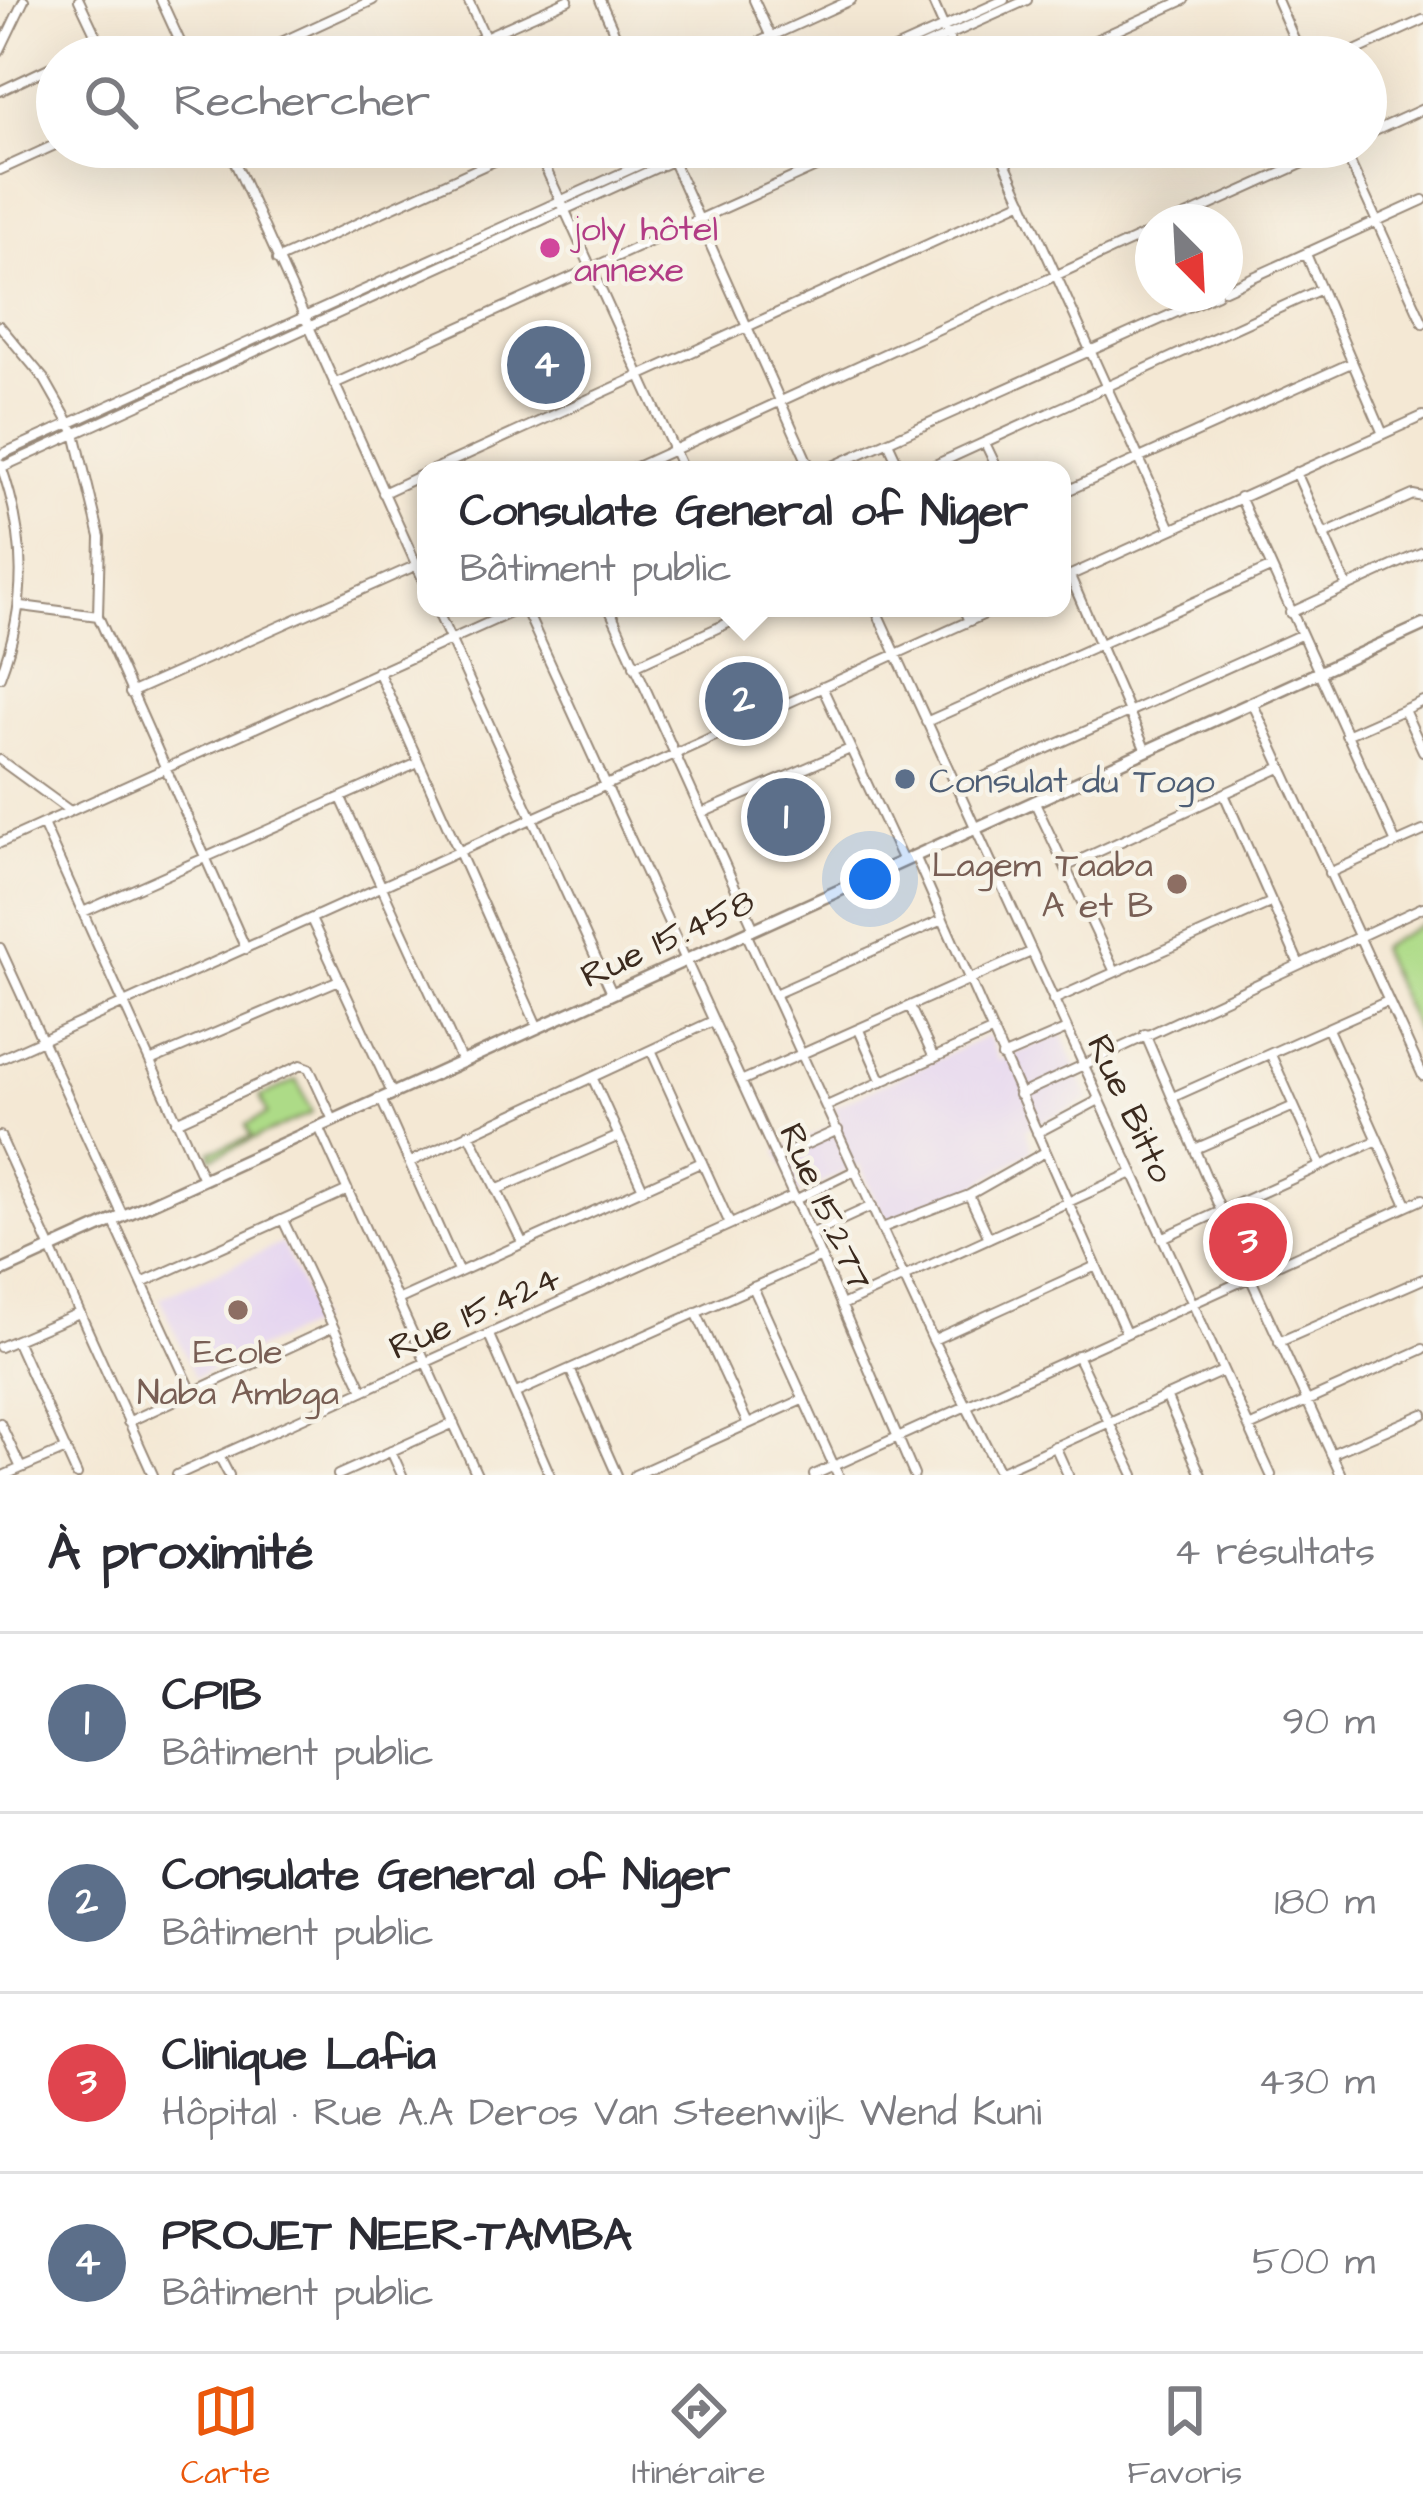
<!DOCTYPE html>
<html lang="fr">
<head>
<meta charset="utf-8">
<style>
	:root { --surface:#fff; --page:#f2f2f3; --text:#2b2b33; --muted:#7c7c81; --line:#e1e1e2; --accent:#ea580c }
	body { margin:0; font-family:"Architects Daughter",sans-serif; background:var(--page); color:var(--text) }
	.compass { position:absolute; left:1135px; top:204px; width:108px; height:108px; border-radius:50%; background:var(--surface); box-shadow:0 12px 48px #0002; rotate:156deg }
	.you { position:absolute; left:870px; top:879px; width:42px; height:42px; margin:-30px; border:9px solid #fff; border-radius:50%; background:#1a73e8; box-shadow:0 0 0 18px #1a73e833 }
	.badge { display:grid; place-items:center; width:78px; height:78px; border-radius:50%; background:var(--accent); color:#fff; font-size:39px; font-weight:700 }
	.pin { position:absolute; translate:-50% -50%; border:6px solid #fff; box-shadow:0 3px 12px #0006 }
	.popup { position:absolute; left:417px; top:461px; width:654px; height:156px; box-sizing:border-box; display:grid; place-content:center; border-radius:24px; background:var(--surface); filter:drop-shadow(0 3px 9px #0005); font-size:39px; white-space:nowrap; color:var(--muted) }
	.popup b { font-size:45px; color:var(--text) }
	.popup::after { content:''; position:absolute; left:50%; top:100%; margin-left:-24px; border:24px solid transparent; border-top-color:var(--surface) }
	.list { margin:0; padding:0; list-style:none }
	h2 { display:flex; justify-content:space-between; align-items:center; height:156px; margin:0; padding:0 48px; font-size:51px }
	h2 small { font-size:39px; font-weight:400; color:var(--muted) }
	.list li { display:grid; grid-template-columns:78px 1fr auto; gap:36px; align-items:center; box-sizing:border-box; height:180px; padding:0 48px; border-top:3px solid var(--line) }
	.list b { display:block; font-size:45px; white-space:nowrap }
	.list p { margin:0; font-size:39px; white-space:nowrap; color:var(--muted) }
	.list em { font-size:39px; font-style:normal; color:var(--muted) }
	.icon { flex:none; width:66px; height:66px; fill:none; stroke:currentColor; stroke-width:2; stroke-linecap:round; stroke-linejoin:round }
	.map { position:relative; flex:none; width:1423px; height:1475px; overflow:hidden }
	.search { position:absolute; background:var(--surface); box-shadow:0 12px 48px #0002; left:36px; right:36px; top:36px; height:132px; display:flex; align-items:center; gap:30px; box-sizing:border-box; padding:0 42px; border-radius:66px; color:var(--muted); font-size:45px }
	.sheet { height:876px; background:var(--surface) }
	nav { display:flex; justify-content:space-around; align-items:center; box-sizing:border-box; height:168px; border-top:3px solid var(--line); background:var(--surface); font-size:33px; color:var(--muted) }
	nav a { display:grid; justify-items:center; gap:6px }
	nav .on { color:var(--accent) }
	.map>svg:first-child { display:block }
</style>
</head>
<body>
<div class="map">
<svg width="1423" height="1475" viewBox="0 0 1423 1475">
	<rect width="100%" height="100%" fill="#f7f3e8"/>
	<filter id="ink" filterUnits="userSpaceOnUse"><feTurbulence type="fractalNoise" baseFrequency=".00833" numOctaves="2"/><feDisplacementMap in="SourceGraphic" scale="24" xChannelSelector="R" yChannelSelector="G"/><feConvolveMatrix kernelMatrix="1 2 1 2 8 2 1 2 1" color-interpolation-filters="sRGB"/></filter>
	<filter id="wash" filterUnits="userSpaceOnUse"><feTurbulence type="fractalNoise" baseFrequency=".004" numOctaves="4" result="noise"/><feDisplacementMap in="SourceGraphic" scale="48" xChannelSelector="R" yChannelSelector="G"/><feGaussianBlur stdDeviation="2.7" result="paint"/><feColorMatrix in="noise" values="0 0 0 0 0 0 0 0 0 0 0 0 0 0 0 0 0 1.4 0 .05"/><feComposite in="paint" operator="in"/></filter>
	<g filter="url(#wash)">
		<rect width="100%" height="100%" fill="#f4e8d4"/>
		<path fill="#e4d3f1" d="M1062,1034L1089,1100L1026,1129L1032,1150L969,1190L886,1223L860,1165L797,1194L777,1151L840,1123L834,1107L988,1036L999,1061Z
			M282,1243L317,1322L195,1377L160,1298Z"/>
		<path fill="#addb87" stroke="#748252" stroke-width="3" d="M1423,923V1046L1379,948Z
			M297,1080L312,1113L211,1158V1151L251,1137L246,1125L267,1114L260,1097Z"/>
	</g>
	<g filter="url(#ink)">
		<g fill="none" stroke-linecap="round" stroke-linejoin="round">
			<defs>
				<path id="street" d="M79,0L106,57
					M161,0L187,57
					M468,0L494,57
					M600,0L625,57
					M754,0L780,57
					M932,0L957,57
					M1277,0L1302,57
					M0,50L24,0
					M73,57L100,45
					M249,57L373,0
					M440,57L568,0
					M726,57L851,0
					M877,57L1004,0
					M900,57L1027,0
					M1058,57L1184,0
					M1342,57L1423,20
					M0,91L57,64
					M1366,135L1423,109
					M228,147L426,586
					M536,147L683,470
					M998,147L1171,529
					M1343,147L1423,323
					M672,159L811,470
					M0,170L57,144
					M1173,222L1339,147
					M1306,254L1383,434
					M277,260L525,147
					M1225,290L1423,200
					M0,326L45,380L75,433L100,537L98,616L246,949
					M334,384L860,147
					M888,442L901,470
					M985,443L998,470
					M0,455L679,147
					M0,468L702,147
					M433,470L1023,201
					M630,470L1153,231
					M824,470L1217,294
					M924,470L1321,289
					M1296,472L1347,587
					M383,493L426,473
					M1062,493L1351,363
					M1240,497L1396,843
					M1323,535L1413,495L1423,497
					M1070,576L1146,751
					M1062,579L1423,416
					M22,606L98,616
					M436,608L612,993
					M525,608L811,1234L914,1475
					M609,608L754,929
					M875,608L1271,1475
					M963,608L969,621
					M1290,613L1423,552
					M634,666L761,608
					M378,671L538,1028
					M0,677C28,603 27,538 0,463
					M822,687L903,861
					M130,693L426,561
					M1252,702L1423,1076
					M1404,710L1423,751
					M926,722L1270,568
					M1346,735L1423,701
					M0,760L70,811
					M957,789L1300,635
					M1224,794L1299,964
					M341,798L462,1062
					M1034,801L1115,972
					M702,813L850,749
					M43,824L203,1179
					M0,843L521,608
					M915,856L1126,1333
					M1067,866L1282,767
					M1329,873L1423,831
					M83,912L418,763
					M311,919L392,1093
					M746,933L933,1340L1001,1475
					M0,948L123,1216
					M777,993L942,920
					M1053,1000L1272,902
					M910,1007L934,1058
					M1328,1029L1407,1205
					M859,1030L882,1082
					M1145,1034L1221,1211
					M652,1052L730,1224
					M1271,1055L1320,1164
					M1002,1057L1067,1029
					M0,1059L998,608
					M150,1061L339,980
					M593,1079L643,1189
					M741,1081L1031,952
					M1019,1095L1423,907
					M1173,1097L1388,1001
					M381,1099L458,1271
					M827,1106L991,1032
					M176,1122L301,1065L309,1068L333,1120
					M319,1127L477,1475
					M469,1133L522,1242
					M1037,1133L1099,1100
					M0,1136L153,1475
					M1195,1149L1294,1106
					M776,1158L838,1130
					M410,1162L713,1021
					M496,1190L619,1136
					M969,1195L989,1238
					M795,1200L856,1170
					M113,1220L192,1392
					M283,1220L363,1390
					M882,1228L969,1195L1045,1152
					M811,1234L872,1206
					M1162,1238L1378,1140
					M1250,1277L1341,1475
					M142,1283L348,1190
					M753,1287L838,1475
					M400,1299L702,1162
					M842,1305L1132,1173
					M696,1312L748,1424
					M489,1335L550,1475
					M16,1340L77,1475
					M933,1340L1096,1266
					M1279,1342L1423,1279
					M0,1347L79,1313
					M1077,1355L1134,1475
					M570,1369L617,1475
					M516,1393L821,1257
					M1166,1396L1201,1475
					M128,1422L333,1327
					M0,1423L21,1468
					M1249,1427L1423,1349
					M1055,1446L1068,1475
					M391,1451L402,1475
					M1331,1454L1423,1414
					M219,1456L229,1475
					M999,1472L1223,1371
					M5,1475L66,1449
					M177,1475L793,1196
					M338,1475L454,1423
					M635,1475L804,1399
					M814,1475L1423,1199"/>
				<path id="secondary" d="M0,1272L1423,625"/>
			</defs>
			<use href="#street" stroke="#988979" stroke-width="12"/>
			<use href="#secondary" stroke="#988979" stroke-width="15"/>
			<use href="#street" stroke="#fff" stroke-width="8"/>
			<use href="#secondary" stroke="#fff" stroke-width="10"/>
		</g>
	</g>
	<circle fill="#d1479c" stroke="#f7f3e8" stroke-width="4.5" cx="550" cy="248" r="12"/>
	<circle fill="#5c6f8a" stroke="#f7f3e8" stroke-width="4.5" cx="905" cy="779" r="12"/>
	<g fill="#8d6e63" stroke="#f7f3e8" stroke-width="4.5">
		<circle cx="1177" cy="884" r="12"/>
		<circle cx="238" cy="1310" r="12"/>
	</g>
	<g text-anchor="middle" stroke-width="9" stroke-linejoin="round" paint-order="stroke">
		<g font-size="36" fill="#b23c85" stroke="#f7f3e8" text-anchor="start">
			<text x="574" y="240">joly hôtel<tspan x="574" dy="41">annexe</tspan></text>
		</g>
		<g font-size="36" fill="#4e5e75" stroke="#f7f3e8" text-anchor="start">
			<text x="929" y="792">Consulat du Togo</text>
		</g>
		<g font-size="36" fill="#785e54" stroke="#f7f3e8" text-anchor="end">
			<text x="1153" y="876">Lagem Taaba<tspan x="1153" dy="41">A et B</tspan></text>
			<text x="238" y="1363" text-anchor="middle">Ecole<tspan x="238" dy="41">Naba Ambga</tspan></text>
		</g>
		<g font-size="36" fill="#3b2a1e" stroke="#f7f3e8">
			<text transform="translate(667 937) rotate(-25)" y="13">Rue 15.458</text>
			<text transform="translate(1132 1108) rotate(65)" y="13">Rue Bitto</text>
			<text transform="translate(827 1206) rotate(66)" y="13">Rue 15.277</text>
			<text transform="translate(474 1311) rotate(-24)" y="13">Rue 15.424</text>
		</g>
	</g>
</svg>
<svg class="compass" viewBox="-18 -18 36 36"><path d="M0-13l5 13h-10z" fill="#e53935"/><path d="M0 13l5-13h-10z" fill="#7c7c81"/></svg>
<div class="you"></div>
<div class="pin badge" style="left:786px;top:817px;background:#5c6f8a">1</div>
<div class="pin badge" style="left:744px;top:701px;background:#5c6f8a">2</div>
<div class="popup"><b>Consulate General of Niger</b>Bâtiment public</div>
<div class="pin badge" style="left:1248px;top:1242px;background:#e0444e">3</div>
<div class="pin badge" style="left:546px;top:365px;background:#5c6f8a">4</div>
<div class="search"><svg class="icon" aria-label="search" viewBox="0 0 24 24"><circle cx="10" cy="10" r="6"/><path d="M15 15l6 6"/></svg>Rechercher</div>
</div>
<section class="sheet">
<h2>À proximité<small>4 résultats</small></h2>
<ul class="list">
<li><span class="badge" style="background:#5c6f8a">1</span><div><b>CPIB</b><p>Bâtiment public</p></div><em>90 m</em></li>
<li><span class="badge" style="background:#5c6f8a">2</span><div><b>Consulate General of Niger</b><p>Bâtiment public</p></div><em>180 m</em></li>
<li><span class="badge" style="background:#e0444e">3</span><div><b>Clinique Lafia</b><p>Hôpital · Rue A.A Deros Van Steenwijk Wend Kuni</p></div><em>430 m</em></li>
<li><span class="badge" style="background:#5c6f8a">4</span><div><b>PROJET NEER-TAMBA</b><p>Bâtiment public</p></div><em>500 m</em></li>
</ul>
</section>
<nav>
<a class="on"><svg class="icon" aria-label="map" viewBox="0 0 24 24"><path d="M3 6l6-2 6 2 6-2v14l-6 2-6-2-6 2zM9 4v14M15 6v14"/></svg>Carte</a>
<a><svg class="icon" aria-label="directions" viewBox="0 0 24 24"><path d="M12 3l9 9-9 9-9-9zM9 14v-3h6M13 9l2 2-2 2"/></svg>Itinéraire</a>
<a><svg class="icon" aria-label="saved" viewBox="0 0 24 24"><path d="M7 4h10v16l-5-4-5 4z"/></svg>Favoris</a>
</nav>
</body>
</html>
